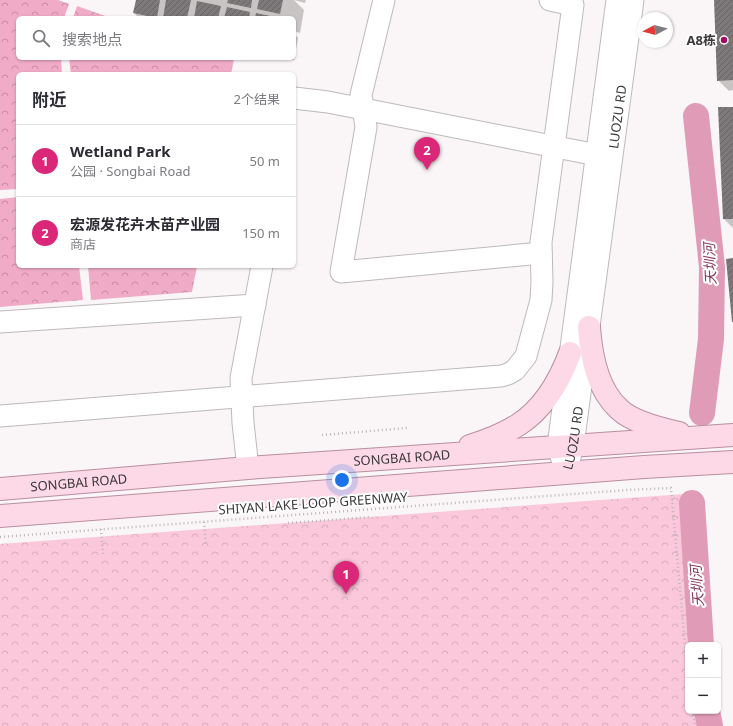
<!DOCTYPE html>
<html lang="zh">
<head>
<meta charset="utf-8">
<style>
	:root { --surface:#fff; --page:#f7f7f7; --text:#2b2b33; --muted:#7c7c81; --line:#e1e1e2; --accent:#db2777 }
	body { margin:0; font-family:"Noto Sans","Noto Sans SC",sans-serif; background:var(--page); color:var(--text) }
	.controls { position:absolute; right:12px; bottom:12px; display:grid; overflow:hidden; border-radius:6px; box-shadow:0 1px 3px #0004 }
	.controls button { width:36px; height:36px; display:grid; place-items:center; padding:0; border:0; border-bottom:1px solid var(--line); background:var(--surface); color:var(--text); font:20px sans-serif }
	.compass { position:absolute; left:637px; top:12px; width:36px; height:36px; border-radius:50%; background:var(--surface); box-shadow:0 1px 3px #0004; rotate:263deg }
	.you { position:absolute; left:342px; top:480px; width:14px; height:14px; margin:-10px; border:3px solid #fff; border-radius:50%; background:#1a73e8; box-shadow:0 0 0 6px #1a73e833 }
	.badge { display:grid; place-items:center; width:26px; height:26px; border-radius:50%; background:var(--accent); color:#fff; font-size:13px; font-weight:700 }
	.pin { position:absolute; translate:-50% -33px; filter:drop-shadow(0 1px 2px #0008) }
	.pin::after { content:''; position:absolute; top:21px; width:14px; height:12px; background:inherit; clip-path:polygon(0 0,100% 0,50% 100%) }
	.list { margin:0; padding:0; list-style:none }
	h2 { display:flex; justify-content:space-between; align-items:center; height:52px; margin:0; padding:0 16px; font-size:17px }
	h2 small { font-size:13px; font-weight:400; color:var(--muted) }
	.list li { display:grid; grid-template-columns:26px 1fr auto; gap:12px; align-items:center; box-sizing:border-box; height:72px; padding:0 16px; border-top:1px solid var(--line) }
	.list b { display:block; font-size:15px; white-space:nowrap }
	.list p { margin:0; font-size:13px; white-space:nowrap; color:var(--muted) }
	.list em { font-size:13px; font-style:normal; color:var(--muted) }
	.icon { flex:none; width:22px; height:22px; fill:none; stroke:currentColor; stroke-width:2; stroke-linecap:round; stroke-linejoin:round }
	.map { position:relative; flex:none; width:733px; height:726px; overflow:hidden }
	.search { position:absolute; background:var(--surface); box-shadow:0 1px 3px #0004; left:16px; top:16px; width:280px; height:44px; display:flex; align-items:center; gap:10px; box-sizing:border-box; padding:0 14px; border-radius:6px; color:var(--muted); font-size:15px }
	.panel { position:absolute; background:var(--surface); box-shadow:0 1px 3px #0004; left:16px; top:72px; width:280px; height:196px; border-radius:6px }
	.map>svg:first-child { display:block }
</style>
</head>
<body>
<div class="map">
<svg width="733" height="726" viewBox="0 0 733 726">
	<defs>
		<pattern id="forest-crowns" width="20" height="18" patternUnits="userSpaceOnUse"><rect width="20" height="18" fill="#f0acc6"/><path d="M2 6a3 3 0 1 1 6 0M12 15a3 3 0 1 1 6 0" fill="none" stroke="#c48da2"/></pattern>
		<pattern id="park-crowns" width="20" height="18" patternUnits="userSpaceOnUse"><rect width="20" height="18" fill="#fbc7da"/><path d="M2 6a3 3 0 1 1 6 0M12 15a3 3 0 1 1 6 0" fill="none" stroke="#d8acbc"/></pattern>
		<pattern id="building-hatch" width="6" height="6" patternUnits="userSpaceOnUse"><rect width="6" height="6" fill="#7d787a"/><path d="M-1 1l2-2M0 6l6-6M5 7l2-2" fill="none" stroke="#686365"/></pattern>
	</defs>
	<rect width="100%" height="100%" fill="#faf5f6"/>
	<path fill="url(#forest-crowns)" d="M0,0H58L69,4L64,18H18V58H61L62,74H18V189L0,190Z
		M77,6L111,18H73Z
		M69,58H232L234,59L231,74H71Z
		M18,197V266H79L83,300L0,307V199Z
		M88,266H197L192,292L91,300Z"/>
	<path fill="url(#park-crowns)" d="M684,494L696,645H688V711H702L705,726H0V544Z"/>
	<path fill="#0003" d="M137,0H306L305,3L294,0L304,10L300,33L294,31V18H139L134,13Z
		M715,0H733V90L729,91L718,80Z
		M294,34L298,38L294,60L282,58H294Z
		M733,108V228L724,219Z"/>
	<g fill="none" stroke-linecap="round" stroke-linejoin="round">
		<path stroke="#e09cb6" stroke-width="26" d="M696,116L712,267L711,339L702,413
			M692,503L701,645
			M707,711L710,726"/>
	</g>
	<path fill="url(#building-hatch)" d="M136,0H160L157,18L133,13Z
		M166,0H191L187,18H163Z
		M228,0H252L251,8L227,3Z
		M259,0H283L280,14L257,9Z
		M714,0H733V80L717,81Z
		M197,1L221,6L218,18H194Z
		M227,7L250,12L249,18H224Z
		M256,13L275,17V18H255Z
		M718,107H733V219H723Z
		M733,258V322H732L726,259Z"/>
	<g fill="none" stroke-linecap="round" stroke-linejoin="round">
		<defs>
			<g id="minor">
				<path d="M384,0L361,95L366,127L341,272L541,253"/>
				<path d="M294,98L328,102L597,155"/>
				<path d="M0,322L255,305"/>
				<path d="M0,416L501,376L508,374L515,370L526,356L541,300L542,282L541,242L573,5L550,0"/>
				<path d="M563,463L558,446L617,0"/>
				<path d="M248,468L243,423L241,378L262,266"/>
				<path id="s1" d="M566,473L573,445L633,0"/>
			</g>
			<g id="major">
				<path d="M589,327C591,356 597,389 619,409C632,422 661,429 679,433"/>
				<path d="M470,446C486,441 504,434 518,425C543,409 560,380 570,353"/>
				<path id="s2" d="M0,489L248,468L733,435"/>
				<path d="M0,516L644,467L733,462"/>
			</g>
		</defs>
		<use href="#minor" stroke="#beb9bb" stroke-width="23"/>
		<use href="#major" stroke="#b88f9f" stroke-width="24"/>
		<path stroke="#bcb8b9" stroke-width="2.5" stroke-dasharray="1 3" stroke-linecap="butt" d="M322,435L407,428
			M204,522L206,546
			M288,523L370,517
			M101,529L103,554
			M0,537L627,490L671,488L688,678
			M693,711L695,726"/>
		<use href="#minor" stroke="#fff" stroke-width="21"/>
		<use href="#major" stroke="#fdd8e6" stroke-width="22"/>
	</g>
	<circle fill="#9c0e5d" stroke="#fff" stroke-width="1.5" cx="724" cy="40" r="4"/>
	<g text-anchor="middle" stroke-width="4" stroke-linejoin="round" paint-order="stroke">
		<g font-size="13" font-weight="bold" fill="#3b393a" stroke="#fff" text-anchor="end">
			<text x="716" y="45">A8栋</text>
		</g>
		<g font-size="13" fill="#3b393a" stroke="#fff">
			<text dy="5" stroke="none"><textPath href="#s1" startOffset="360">LUOZU RD</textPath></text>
			<text dy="5" stroke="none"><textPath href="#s1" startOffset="36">LUOZU RD</textPath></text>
			<text dy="5" stroke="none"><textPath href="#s2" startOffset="403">SONGBAI ROAD</textPath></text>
			<text dy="5" stroke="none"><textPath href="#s2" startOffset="79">SONGBAI ROAD</textPath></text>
			<text transform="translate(313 503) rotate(-4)" y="5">SHIYAN LAKE LOOP GREENWAY</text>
		</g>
		<g font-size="14" font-style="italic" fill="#86375a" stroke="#fff">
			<text transform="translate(710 264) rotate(-93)" y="5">天圳河</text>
			<text transform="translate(697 586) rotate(-94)" y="5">天圳河</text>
		</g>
	</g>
</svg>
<div class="controls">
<button>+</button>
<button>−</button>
</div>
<svg class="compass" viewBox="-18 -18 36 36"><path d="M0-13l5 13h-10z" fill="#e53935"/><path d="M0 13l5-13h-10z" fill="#7c7c81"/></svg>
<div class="you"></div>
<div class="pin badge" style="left:346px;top:594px">1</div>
<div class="pin badge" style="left:427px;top:170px">2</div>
<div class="search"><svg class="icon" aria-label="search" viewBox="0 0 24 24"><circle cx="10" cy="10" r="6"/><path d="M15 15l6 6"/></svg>搜索地点</div>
<section class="panel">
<h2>附近<small>2个结果</small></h2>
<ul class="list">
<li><span class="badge">1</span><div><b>Wetland Park</b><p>公园 · Songbai Road</p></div><em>50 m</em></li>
<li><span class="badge">2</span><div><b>宏源发花卉木苗产业园</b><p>商店</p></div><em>150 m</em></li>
</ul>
</section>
</div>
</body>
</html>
